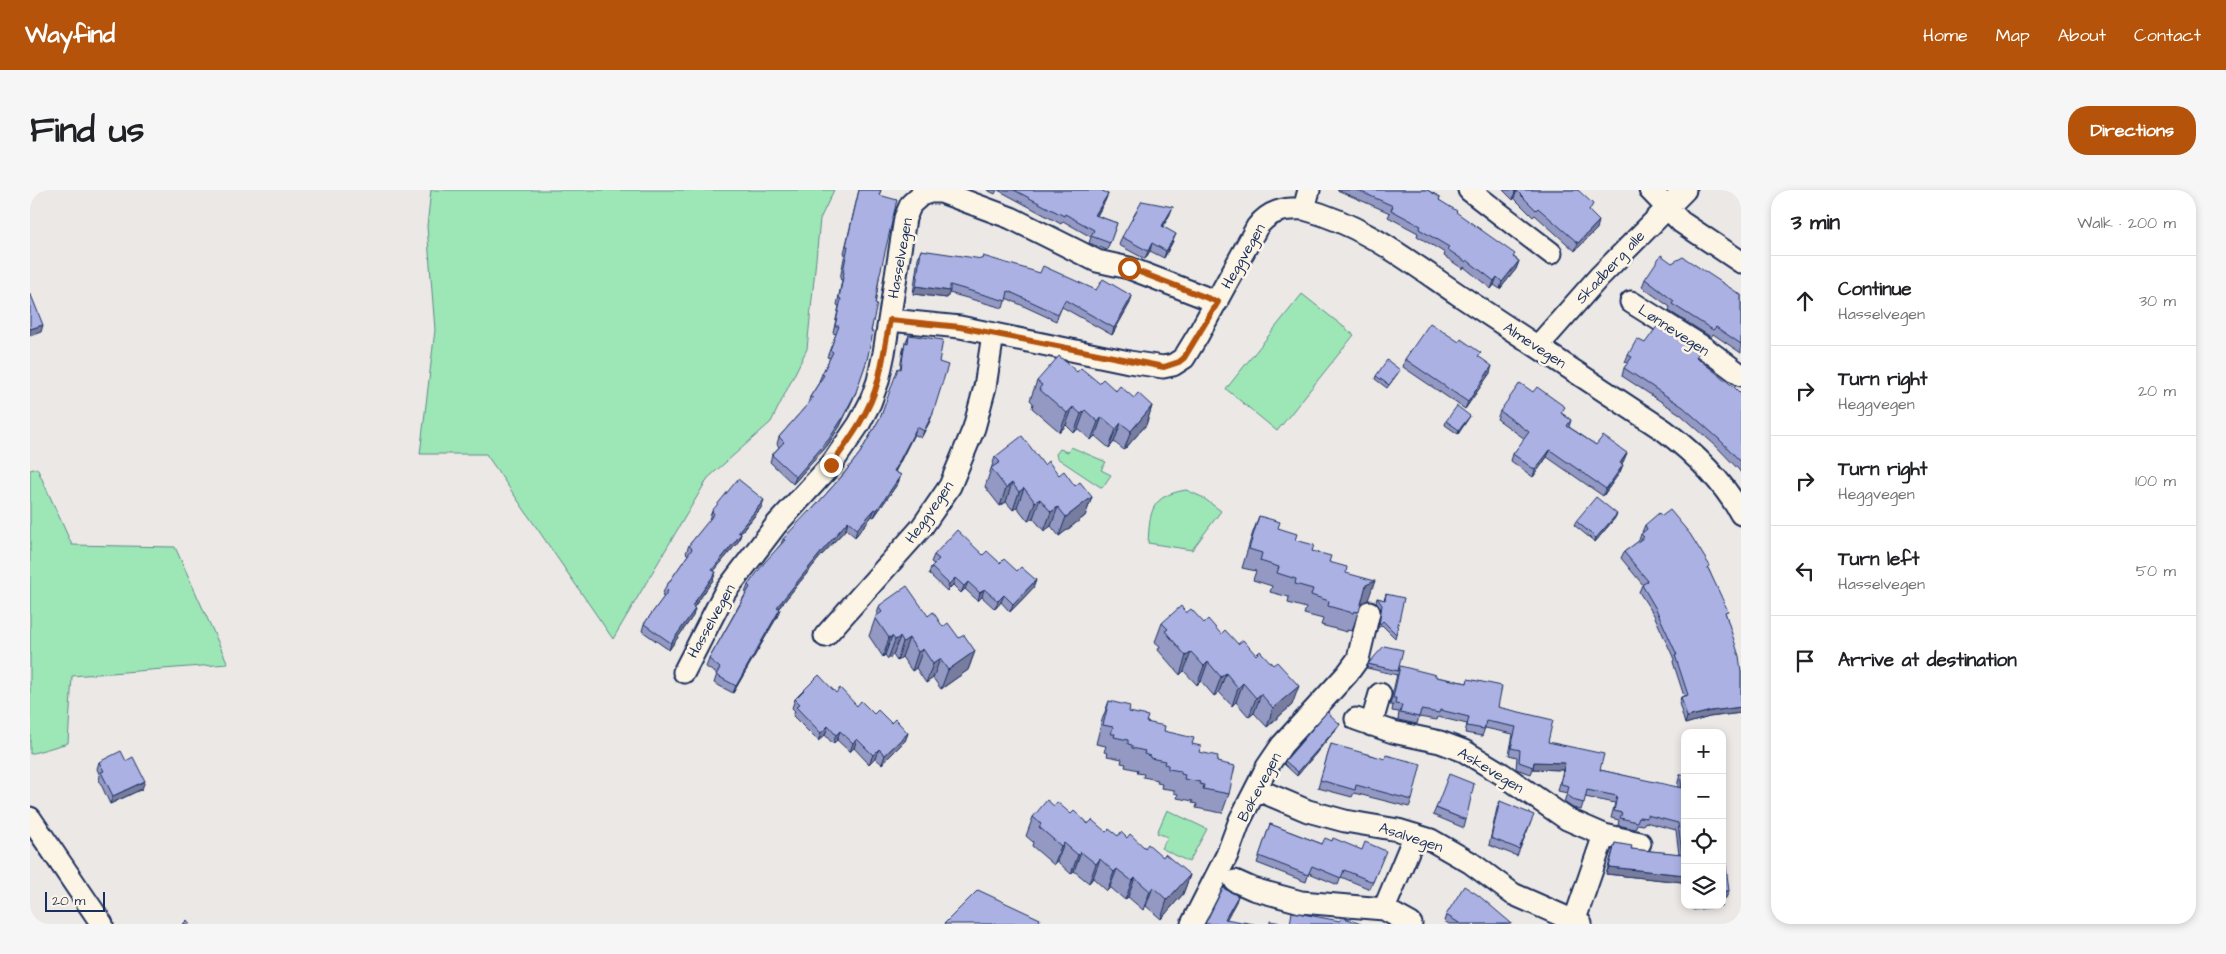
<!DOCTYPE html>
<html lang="en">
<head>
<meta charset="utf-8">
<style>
	:root { --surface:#fff; --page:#f6f6f6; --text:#202124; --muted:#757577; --line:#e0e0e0; --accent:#b45309 }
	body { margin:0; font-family:"Architects Daughter",sans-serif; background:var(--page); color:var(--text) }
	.controls { position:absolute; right:15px; bottom:15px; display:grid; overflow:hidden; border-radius:10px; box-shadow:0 2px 8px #0003 }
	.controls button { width:45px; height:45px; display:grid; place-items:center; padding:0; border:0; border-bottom:1px solid var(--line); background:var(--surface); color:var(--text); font:25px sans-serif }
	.scale { position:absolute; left:15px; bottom:12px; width:60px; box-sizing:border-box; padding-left:5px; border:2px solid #1b2f5e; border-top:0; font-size:14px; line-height:18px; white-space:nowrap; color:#1b2f5e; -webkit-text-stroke:4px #fcf5e5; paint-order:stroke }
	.stop { position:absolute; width:15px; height:15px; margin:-11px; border:4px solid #b45309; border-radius:50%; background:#fff }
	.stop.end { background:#b45309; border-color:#fff; box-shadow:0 1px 5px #0008 }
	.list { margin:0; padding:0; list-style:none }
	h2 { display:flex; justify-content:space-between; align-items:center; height:65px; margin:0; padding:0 20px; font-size:21px }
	h2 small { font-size:16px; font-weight:400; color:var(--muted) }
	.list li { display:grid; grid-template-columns:32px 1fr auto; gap:15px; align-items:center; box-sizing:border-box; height:90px; padding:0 20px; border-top:1px solid var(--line) }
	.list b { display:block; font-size:19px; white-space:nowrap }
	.list p { margin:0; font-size:16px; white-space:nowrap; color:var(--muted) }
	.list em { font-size:16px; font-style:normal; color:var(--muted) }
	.icon { flex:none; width:28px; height:28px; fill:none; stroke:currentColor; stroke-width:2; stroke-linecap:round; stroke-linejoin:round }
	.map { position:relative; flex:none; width:1711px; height:734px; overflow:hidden; border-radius:20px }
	header { display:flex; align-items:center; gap:30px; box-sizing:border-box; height:70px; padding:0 25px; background:var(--accent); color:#fff }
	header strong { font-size:24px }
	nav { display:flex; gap:28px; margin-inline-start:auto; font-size:18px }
	.intro { display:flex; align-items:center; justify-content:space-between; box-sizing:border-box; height:120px; padding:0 30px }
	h1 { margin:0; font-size:35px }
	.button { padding:12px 22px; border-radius:20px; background:var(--accent); color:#fff; font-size:18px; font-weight:700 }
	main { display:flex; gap:30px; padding:0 30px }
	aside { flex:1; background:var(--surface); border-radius:20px; box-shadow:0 2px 8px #0003 }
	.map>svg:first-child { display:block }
</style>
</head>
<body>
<header>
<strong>Wayfind</strong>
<nav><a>Home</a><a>Map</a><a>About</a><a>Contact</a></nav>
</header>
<div class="intro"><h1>Find us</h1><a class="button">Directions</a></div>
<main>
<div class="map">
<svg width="1711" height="734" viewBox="0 0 1711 734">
	<rect width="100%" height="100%" fill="#ece8e5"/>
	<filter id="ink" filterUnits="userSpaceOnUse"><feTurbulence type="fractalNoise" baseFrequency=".02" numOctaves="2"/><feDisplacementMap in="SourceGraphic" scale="10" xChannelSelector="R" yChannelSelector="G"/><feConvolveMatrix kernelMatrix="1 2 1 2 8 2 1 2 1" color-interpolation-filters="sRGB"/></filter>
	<g filter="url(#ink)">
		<path fill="#9de6b5" stroke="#5c8a8a" d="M401,0H804L790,29L777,159L741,232L678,288L583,449L456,264H390L405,140L397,36Z
			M1272,104L1324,145L1247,241L1196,199Z
			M1041,257L1076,272L1071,280L1081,285L1072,298L1027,268L1026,264L1030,259L1038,262Z
			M7,278L42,355L145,357L198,474L42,486L38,553L0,564V280Z
			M1156,300L1172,307L1191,321L1162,360L1118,353C1120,321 1120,306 1156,300Z
			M1137,620L1177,639L1159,672L1131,658L1138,647L1127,643Z"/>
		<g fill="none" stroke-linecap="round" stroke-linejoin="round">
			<defs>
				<path id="street" d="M1439,0L1521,63
					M1620,0L1651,32L1711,72
					M1274,19C1332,34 1380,72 1429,105C1498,150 1566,196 1635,241C1665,264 1693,291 1711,324
					M1601,112L1676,159L1711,185
					M860,130L930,137L1099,172L1133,177L1143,175L1154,168L1168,145L1227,37C1239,21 1254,18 1274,19L1279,0
					M1508,156L1569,87L1655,0
					M795,446L892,337L920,296L944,238L955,197L963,144
					M654,482L695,402L746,335L801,275L829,234L840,213L848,191L854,163L875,28L881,14L891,5L900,2H911L981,28L1067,71L1099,78L1187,112
					M1326,529L1363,542L1410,552L1434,561L1472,584L1537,629L1574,645L1544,732
					M1341,535L1350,504
					M1226,599L1278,621L1315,631L1368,640L1401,650L1441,673L1483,704L1551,734
					M0,628L72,734
					M1574,645L1610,653
					M1205,691L1223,699L1271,712L1354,719L1381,734
					M1354,719L1385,645
					M1162,734L1197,665L1210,630L1237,577L1252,555L1317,484L1328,469L1339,422"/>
			</defs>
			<use href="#street" stroke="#1b2f5e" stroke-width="25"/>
			<use href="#street" stroke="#fcf5e5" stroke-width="21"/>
		</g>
		<path fill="#9399c3" stroke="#1b2f5e" d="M829,0H851L849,5V88L837,170L823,209L810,236L797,256L763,294L740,272L742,265L749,257L747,254L749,247L778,214L780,207L790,191H789L792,184L800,168L797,167L806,144L803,143L809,116L807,115L812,90L810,89L815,63H814Z
			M957,0H967L965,4Z
			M968,0H1071L1078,4L1075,11L1067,26L1087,33L1077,60L1059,53L1061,47L1033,31L1031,34Z
			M1307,0H1397L1410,7L1409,10L1489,71L1486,79L1470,99L1464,95L1461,99L1434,77L1433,79L1414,66L1415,63L1387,46L1388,43L1358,27L1360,23Z
			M1473,0H1548L1560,22L1567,39L1545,61L1505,25L1503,27L1484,8L1483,10Z
			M1140,24L1133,37L1143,51L1134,68L1120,61L1115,69L1089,55L1092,47Z
			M891,60L1066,100L1100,113L1082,145L1032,117L1026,131L976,108L973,118L919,103L917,108L883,104L888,68Z
			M1642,73L1711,105V163L1683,144L1681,147L1639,121L1640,117L1612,97L1615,89Z
			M879,145L909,172L900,231L891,248L884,244L865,282L871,285L868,293L844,327L842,326L825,347L816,339L790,367L749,418L747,427L703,503L684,493L687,484L676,477L679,469L716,403H715L718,395L751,354L753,349L780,322L812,286L830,263L851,226L870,179L873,160Z
			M1615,153L1667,168L1711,204V283L1709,280L1686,256L1650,224L1592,186L1594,178L1598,173L1595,172L1598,165Z
			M1449,167L1460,183L1435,219L1373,177L1375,169Z
			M1370,180L1368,183L1357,198L1345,189L1346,186Z
			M1047,182L1069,193L1122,216L1116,235L1094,260L1084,252L1079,258L1065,246L1061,250L1048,239L1044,243L1036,235L1030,242L1002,218L1003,213L1000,210L1007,191Z
			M1470,221L1533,224L1541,230L1539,237L1566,255L1594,270L1592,274L1590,282L1573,306L1517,267L1503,287L1481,271L1483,264L1495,249L1467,229Z
			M1438,229L1428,244L1415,235L1416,231Z
			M965,267L1014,275L1062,307L1055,326L1029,346L1021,336L1014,341L1003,328L998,331L987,317L983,320L976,312L970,316L955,297Z
			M731,318L710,344H711L708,352L684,381L683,390L664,417L663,426L639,460L612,441L614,434L634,407L632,406L635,398L658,365L656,363L659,355L680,330L679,329L682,321Z
			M1229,326L1316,383L1338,410L1331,413L1322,441L1317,440V442L1291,435L1293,429L1274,424L1276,418L1258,413L1259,407L1240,402L1242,396L1223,390L1226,381L1212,378L1222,345Z
			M1585,328L1565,352L1544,335L1546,331Z
			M1615,335L1679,380L1696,425L1711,481V523L1679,527L1655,534L1649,513L1651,507L1654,506L1643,472L1644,469L1624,425L1609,402L1612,395H1613L1591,368L1594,362L1609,351V350L1611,344L1613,342H1612Z
			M904,365H953L1006,390L1003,398L980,422L971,412L965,419L952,407L948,411L935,399L931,403L923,395L917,401L899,384L901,377L904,374L901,372Z
			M1356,404L1366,444L1365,448L1352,435L1348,438L1351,419L1346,412L1347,408L1354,410Z
			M850,415L898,426L929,448L945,461L938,480L911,499L903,488L896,493L886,478L882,481L872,467L867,471L863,465L858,469L855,465L853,467L839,446Z
			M1156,423L1191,444L1262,515L1237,537L1224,523L1219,527L1206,512L1202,516L1189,502L1184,506L1171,491L1167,495L1154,481L1150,485L1128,460L1130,456L1125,452L1132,433Z
			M1338,474L1437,493L1438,489L1468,517L1518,552L1570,580L1648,598V592L1650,585H1655V708H1654L1652,692L1576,684L1585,653L1601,659L1649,664L1646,640L1615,632L1614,635L1607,634L1605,639L1588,635L1589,630L1581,628L1585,613L1555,607L1551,620L1543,618L1534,612L1537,603L1528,601L1533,580L1503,579L1501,584L1486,579L1487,567L1479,565L1483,544L1455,538L1452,546L1435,543L1437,534L1408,527L1407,530L1389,527L1387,534L1368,530L1369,522L1362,521L1363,515H1360L1367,484V485L1337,478Z
			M806,503L827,516L878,543L875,551L852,574L845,568L839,574L824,558L820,562L807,550L803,554L795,545L788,551L763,526L765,521L762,518L765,509Z
			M1079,511L1134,541L1162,554L1169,562L1187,572L1199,604L1192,623L1166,618L1167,614L1162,613L1163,611L1147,608L1148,604L1144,603V600L1131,598L1132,594L1127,593L1128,590L1113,587L1114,584L1107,583L1108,580L1095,577L1096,574L1091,573L1092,569L1077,566L1078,563L1074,562L1076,556L1066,554L1072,530Z
			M1308,537L1267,586L1254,574L1255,571Z
			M1301,554L1382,610L1379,617L1324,603L1322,607L1288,598Z
			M96,571L112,599L80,614L69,590L70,586L67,579L69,572Z
			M1470,611L1501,632L1487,666L1459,655L1467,618Z
			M1024,616L1076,642L1088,646L1097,648L1133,667L1160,685L1153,704L1131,729L1116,716L1113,720L1098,707L1095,710L1080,697L1077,701L1063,688L1059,693L1044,681L1041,684L1027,671L1024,675L1002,656L1003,652L996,646L1003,627Z
			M1406,618L1436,630L1434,638L1403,625Z
			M1240,634L1292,654L1302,651L1353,667L1340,699L1311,687L1308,695L1279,683L1276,692L1227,673Z
			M1416,725L1481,733V734H1419L1414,731Z"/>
		<path fill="#787d9f" stroke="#1b2f5e" d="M1487,1L1484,8L1483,10L1485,2Z
			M1078,4L1075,11L1063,32L1065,25Z
			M1143,17L1140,24L1129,44L1132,36Z
			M1569,31L1567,39L1545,61L1548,53Z
			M1146,44L1143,51L1134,68L1136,61Z
			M1122,53L1120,61L1115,69L1118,61Z
			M1489,71L1486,79L1470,99L1472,92Z
			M1467,87L1464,95L1461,99L1464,91Z
			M886,96L920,101L917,108L883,104Z
			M1102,106L1100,113L1082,145L1084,138Z
			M13,135L11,142L0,146V139Z
			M1462,176L1460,183L1435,219L1438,212Z
			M826,202L823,209L810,236L797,256L763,294L766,287Z
			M1122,216L1116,235L1094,260L1101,241Z
			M1043,217L1036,235L1030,242L1037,223Z
			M1055,220L1048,239L1044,243L1051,224Z
			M903,223L900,231L891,248L894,241Z
			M1440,226L1428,244L1429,240Z
			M1072,227L1065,246L1061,250L1068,232Z
			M1091,233L1084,252L1079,258L1086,239Z
			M887,237L884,244L862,288L864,281Z
			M1520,260L1517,267L1503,287L1505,280Z
			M1597,263L1594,270L1587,280L1590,273Z
			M1593,275L1590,282L1573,306L1576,299Z
			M871,285L868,293L844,327L847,320Z
			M982,293L976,312L970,316L976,298Z
			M994,298L987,317L983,320L989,302Z
			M1062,307L1055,326L1029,346L1036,327Z
			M1010,309L1003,328L998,331L1005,312Z
			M734,310L731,318L705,349L708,342Z
			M1028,317L1021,336L1014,341L1021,322Z
			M845,319L842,326L825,347L827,339Z
			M1587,324L1585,328L1565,352L1566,348Z
			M818,331L816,339L790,367L744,424L747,417L793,360Z
			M711,344L708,352L679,387L682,380Z
			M686,382L683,390L659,424L662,416Z
			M925,388L923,395L917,401L919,394Z
			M1006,390L1003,398L980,422L983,414Z
			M1345,391L1338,410L1330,414L1336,395Z
			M938,392L935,399L931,403L934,396Z
			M954,399L952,407L948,411L950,403Z
			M974,405L971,412L965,419L968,411Z
			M665,419L663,426L639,460L641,453Z
			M750,419L747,427L703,503L706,496Z
			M862,446L855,465L853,467L859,448Z
			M870,447L863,465L858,469L865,450Z
			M879,448L872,467L867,471L873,452Z
			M893,459L886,478L882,481L888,462Z
			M945,461L938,480L911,499L918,480Z
			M1161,462L1154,481L1150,485L1156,466Z
			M910,469L903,488L896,493L903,474Z
			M1178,472L1171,491L1167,495L1174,476Z
			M1196,483L1189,502L1184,506L1191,487Z
			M1213,493L1206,512L1202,516L1208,498Z
			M1269,496L1262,515L1237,537L1243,518Z
			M1231,504L1224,523L1219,527L1226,508Z
			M1711,517V523L1679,527L1655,534L1657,527L1681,521Z
			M1310,534L1308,537L1267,586L1268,582Z
			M798,536L795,545L788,551L791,543Z
			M810,541L807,550L803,554L806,545Z
			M878,543L875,551L852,574L855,565Z
			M827,549L824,558L820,562L823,553Z
			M849,559L845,568L839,574L843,565Z
			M1504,572L1535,573L1533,580L1503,579Z
			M115,591L112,599L80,614L83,606Z
			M1034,653L1027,671L1024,675L1031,656Z
			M1051,662L1044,681L1041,684L1048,665Z
			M1070,669L1063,688L1059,693L1066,674Z
			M1579,677L1655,685L1652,692L1576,684Z
			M1087,679L1080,697L1077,701L1084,682Z
			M1160,685L1153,704L1131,729L1137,710Z
			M1105,688L1098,707L1095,710L1102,691Z
			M1123,697L1116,716L1113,720L1120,701Z
			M1693,701H1699L1696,708H1692Z
			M1208,706L1206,712L1194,734L1195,729Z
			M1664,715H1692L1691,716L1663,720Z"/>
		<path fill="#abb2e3" stroke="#1b2f5e" d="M829,0H851L849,5L867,10L849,88L845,114H847L841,141L843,142L837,170L826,202L812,229L799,249L766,287L742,265L754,252L749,247L783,208L780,207L794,185L792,184L803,162L800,160L809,136H805L811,109L809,108L814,82H813L818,56H816Z
			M984,0H1071L1078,4L1065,25L1087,33L1080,53L1061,46L1064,40L1035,24L1034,26Z
			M1327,0H1397L1410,7L1409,10L1427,21L1426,22L1485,64L1483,67L1489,71L1472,92L1467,87L1464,91L1437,70L1436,72L1417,59L1419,57L1389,39L1391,36L1361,20L1363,16Z
			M1483,0H1548L1563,14L1559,21L1569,31L1548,53L1508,18L1506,20L1487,1L1485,2Z
			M1112,11L1143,17L1132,36L1146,44L1136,61L1122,53L1118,61L1092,47Z
			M891,60L952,69L953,66L1010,83L1013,76L1066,100L1073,89L1102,106L1084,138L1035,110L1028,124L978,101L976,111L920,95V101L886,96Z
			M1631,65L1642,73L1653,67L1711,105V154L1686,137L1683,140L1642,114L1644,111L1615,89Z
			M0,105H1L13,135L0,139Z
			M1400,133L1429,152L1431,149L1451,163L1448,166L1462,176L1438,212L1375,169Z
			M1628,135L1670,161L1666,167L1704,197L1711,204V272L1689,249L1653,217L1594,178L1602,167L1598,165L1607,149L1615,153Z
			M879,145L913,150L909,172L918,175L903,223L894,241L887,237L864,281L871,285L847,320L845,319L827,339L818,331L793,360L747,417L750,419L706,496L686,485L690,478L679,469L720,397L718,395L734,373L755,350L753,349L779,321L780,322L812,286L830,263L851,226L868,178L871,179L875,152L878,153Z
			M1029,166L1047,182L1051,178L1069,193L1073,189L1086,201L1090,196L1104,208L1108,203L1122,216L1101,241L1091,233L1086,239L1072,227L1068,232L1055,220L1051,224L1043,217L1037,223L1009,199L1012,195L1007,191Z
			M1357,170L1370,180L1359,195L1346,186Z
			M1490,193L1503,202L1507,197L1535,217L1531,223L1541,230L1537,236L1566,255L1573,246L1597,263L1590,273L1593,275L1576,299L1520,260L1505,280L1483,264L1499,242L1470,221Z
			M1427,216L1440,226L1429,240L1416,231Z
			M992,246L1014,275L1018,271L1029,285L1034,281L1045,296L1050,292L1062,307L1036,327L1028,317L1021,322L1010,309L1005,312L994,298L989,302L982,293L976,298L961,278L970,272L965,267Z
			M708,289L734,310L708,342L711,344L682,380L686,382L662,416L665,419L641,453L614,434L638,401L635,398L662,359L659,355L684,324L682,321Z
			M1566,307L1587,324L1566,348L1546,331Z
			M1640,320L1660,344L1680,376L1678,378L1698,421L1695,422L1709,466L1711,481V517L1681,521L1657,527L1651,507L1658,505L1645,465H1647L1626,419L1612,395L1618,391L1594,362L1614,347L1611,344L1617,339L1615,335L1629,323L1632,326Z
			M1229,326L1250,332L1248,338L1267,344L1265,350L1284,355L1282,361L1301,366L1299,372L1317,377L1316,383L1345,391L1336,395L1329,422L1324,421L1323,423L1298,416L1299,411L1281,405L1283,399L1265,394L1266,389L1247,383L1249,377L1230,371L1232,363L1219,359Z
			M927,340L953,365L957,361L970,373L974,369L987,381L991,377L1006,390L983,414L974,405L968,411L954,399L950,403L938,392L934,396L925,388L919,394L901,377L909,369L904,365Z
			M877,396L898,426L903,422L913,437L918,433L929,448L934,445L945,461L918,480L910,469L903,474L893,459L888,462L879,448L873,452L870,447L865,450L862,446L859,448L845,427L852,422L849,418L850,415Z
			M1356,404L1374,408L1366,444L1353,431L1349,435L1352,415L1347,408L1355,410Z
			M1151,416L1156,423L1161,419L1174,433L1178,429L1191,444L1195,440L1208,454L1213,450L1226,465L1230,461L1243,475L1247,472L1269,496L1243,518L1231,504L1226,508L1213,493L1208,498L1196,483L1191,487L1178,472L1174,476L1161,462L1156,466L1135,441L1138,439L1132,433Z
			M1354,456L1373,460L1368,481L1338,474Z
			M1370,476L1406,485V487L1437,493L1438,489L1472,496L1468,517L1523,530L1518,552L1574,564L1570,580L1652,598L1650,585H1655V685L1579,677L1585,653L1602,656L1601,659L1652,664L1648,633L1617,625V628L1609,627L1607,632L1590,628L1592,623L1584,621L1587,606L1557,600L1554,613L1546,611L1537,605L1539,596L1531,594L1535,573L1504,572L1503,577L1489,572L1490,560L1481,558L1486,537L1456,531L1454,539L1437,536L1439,527L1410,520L1409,523L1391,520L1389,527L1370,523L1372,515L1365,514L1366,508H1363Z
			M789,485L806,503L810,498L827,516L831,511L844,524L848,520L861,533L865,529L878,543L855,565L849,559L843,565L827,549L823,553L810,541L806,545L798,536L791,543L766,517L770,514L765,509Z
			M1079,511L1100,516L1099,522L1118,526L1116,532L1135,536L1134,541L1164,548L1162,554L1171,556L1169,562L1188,566L1187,572L1205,576L1199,604L1173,599L1174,595L1169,594L1170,592L1154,589L1155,585L1151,584V581L1138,579V575L1134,574L1135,571L1120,568L1121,566L1114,564L1115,561L1102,558V555L1098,554V550L1084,547L1085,544H1081L1083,537L1073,535Z
			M1297,522L1310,534L1268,582L1255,571Z
			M1301,554L1355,569L1356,565L1391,574L1382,610L1326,595L1325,600L1290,590Z
			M91,561L96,571L103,567L115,591L83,606L71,582L74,581L69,572Z
			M1419,584L1444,594L1436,630L1406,618Z
			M1017,610L1024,616L1027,612L1041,624L1044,621L1058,634L1062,630L1076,642L1079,639L1088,646L1091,642L1097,648L1100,644L1115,658L1118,654L1133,667L1135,664L1160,685L1137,710L1123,697L1120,701L1105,688L1102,691L1087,679L1084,682L1070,669L1066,674L1051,662L1048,665L1034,653L1031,656L1009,637L1011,634L1003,627Z
			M1470,611L1504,625L1489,659L1461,648Z
			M1240,634L1292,654L1295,648L1302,651L1303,648L1332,660L1335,652L1356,661L1343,692L1314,680L1311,688L1282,676L1278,685L1229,666Z
			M1692,642L1699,701H1693L1694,709H1692Z
			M1434,696L1448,705L1481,733L1480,734H1431L1416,725Z
			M1193,698L1208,706L1195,729L1224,734H1175Z
			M948,700L1010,729L1008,734H914Z
			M1262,722L1310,731L1312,727L1331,734H1260Z
			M157,730L160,734H153Z
			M1240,731L1257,734H1240Z"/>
	</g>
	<g fill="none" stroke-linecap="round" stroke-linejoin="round" filter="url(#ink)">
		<path stroke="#b45309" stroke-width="6" d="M801,275C820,249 840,222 848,191C853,171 856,150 860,130L930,137L1134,177L1149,172L1154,168L1188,112L1099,78"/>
	</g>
	<g text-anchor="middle" stroke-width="5" stroke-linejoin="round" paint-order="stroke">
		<g font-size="15" fill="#1b2f5e" stroke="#fcf5e5">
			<text transform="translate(1213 66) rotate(-60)" y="5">Heggvegen</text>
			<text transform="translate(870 68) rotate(-80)" y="5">Hasselvegen</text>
			<text transform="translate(1580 77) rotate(-47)" y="5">Skadberg alle</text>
			<text transform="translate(1644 140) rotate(33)" y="5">Lønnevegen</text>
			<text transform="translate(1505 155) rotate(33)" y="5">Almevegen</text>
			<text transform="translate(899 322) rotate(-55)" y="5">Heggvegen</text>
			<text transform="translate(681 431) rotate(-61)" y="5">Hasselvegen</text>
			<text transform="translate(1461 580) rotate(31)" y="5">Askevegen</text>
			<text transform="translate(1229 597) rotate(-62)" y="5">Bøkevegen</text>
			<text transform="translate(1381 647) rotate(18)" y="5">Asalvegen</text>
		</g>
	</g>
</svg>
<div class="controls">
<button>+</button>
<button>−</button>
<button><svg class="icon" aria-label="locate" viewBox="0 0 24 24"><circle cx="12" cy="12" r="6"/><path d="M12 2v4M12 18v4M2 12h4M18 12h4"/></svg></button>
<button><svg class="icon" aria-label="layers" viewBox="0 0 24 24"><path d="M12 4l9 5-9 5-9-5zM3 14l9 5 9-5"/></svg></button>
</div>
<div class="scale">20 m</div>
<div class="stop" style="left:1099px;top:78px"></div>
<div class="stop end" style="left:801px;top:275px"></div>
</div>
<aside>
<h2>3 min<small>Walk · 200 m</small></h2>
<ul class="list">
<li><svg class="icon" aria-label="ahead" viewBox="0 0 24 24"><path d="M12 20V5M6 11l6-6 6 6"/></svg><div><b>Continue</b><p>Hasselvegen</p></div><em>30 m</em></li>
<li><svg class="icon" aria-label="right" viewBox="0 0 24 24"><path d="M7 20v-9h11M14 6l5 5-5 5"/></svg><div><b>Turn right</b><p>Heggvegen</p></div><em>20 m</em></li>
<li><svg class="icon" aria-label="right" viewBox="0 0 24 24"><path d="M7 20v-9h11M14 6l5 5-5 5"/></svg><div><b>Turn right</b><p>Heggvegen</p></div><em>100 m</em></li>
<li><svg class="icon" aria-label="left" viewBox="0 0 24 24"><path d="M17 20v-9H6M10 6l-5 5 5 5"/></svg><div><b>Turn left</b><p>Hasselvegen</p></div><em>50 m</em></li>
<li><svg class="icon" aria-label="arrive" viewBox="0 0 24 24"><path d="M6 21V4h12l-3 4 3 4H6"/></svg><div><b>Arrive at destination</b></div></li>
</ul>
</aside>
</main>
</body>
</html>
